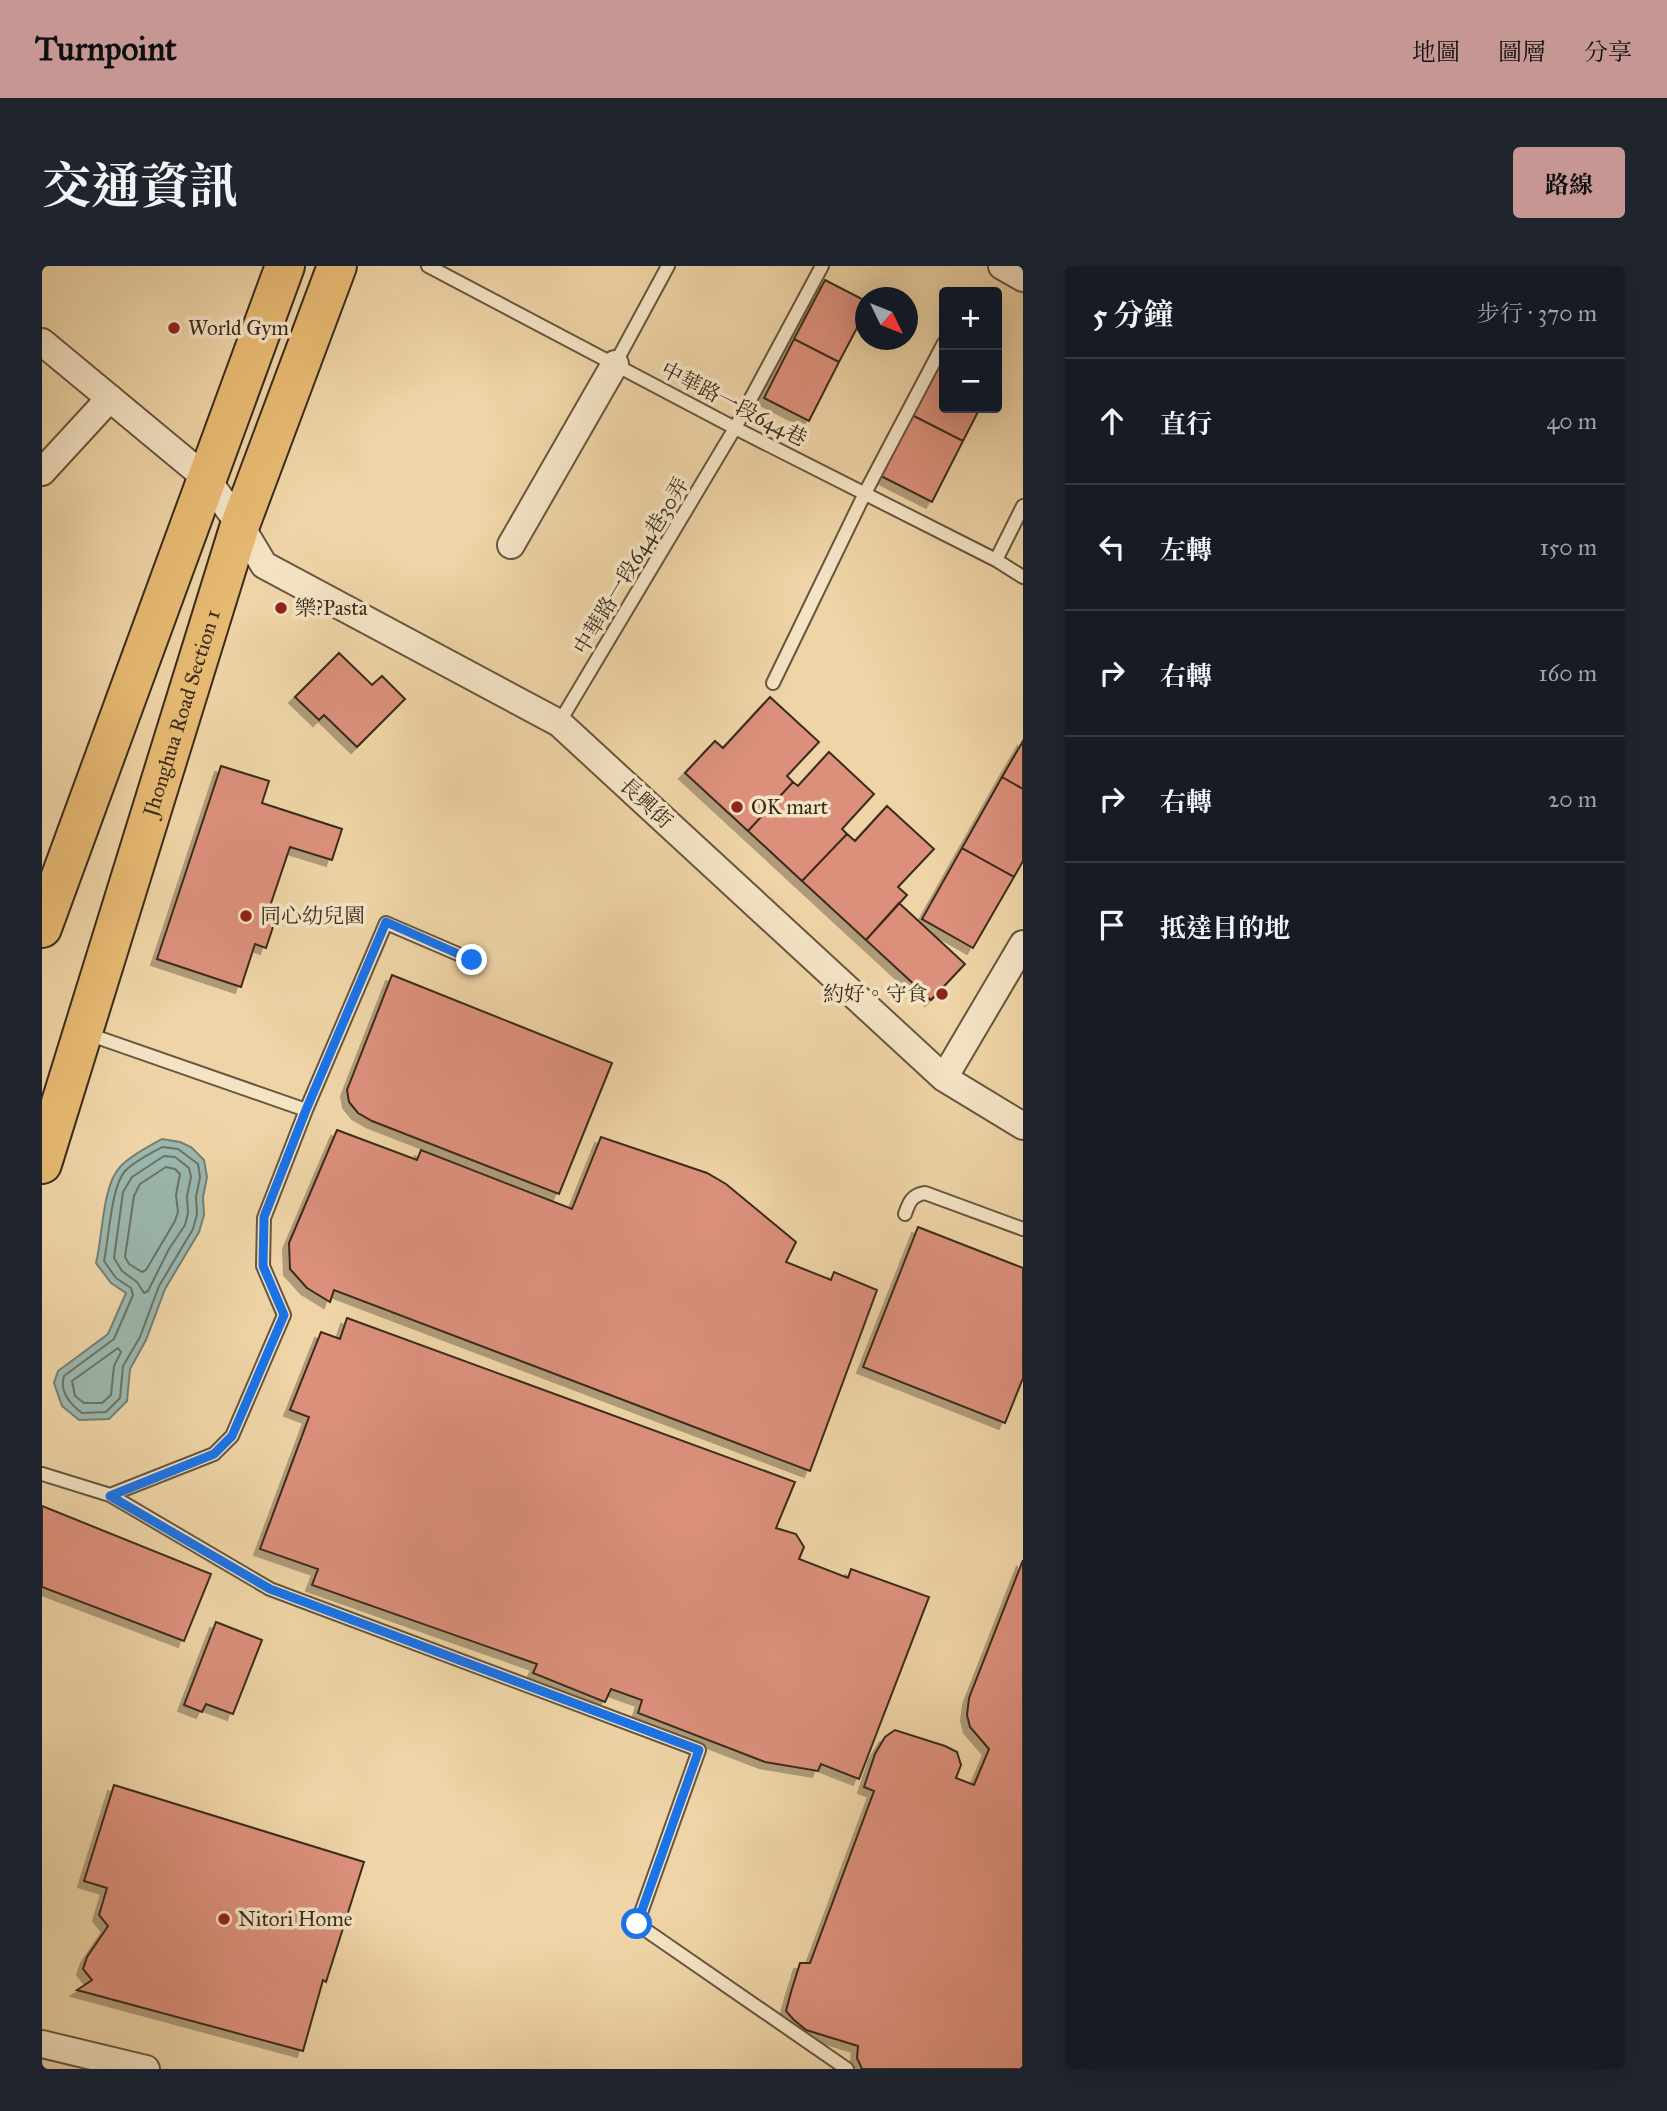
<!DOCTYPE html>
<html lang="zh-TW">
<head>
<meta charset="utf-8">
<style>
	:root { --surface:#171b24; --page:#20242c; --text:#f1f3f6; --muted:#9ea1a6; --line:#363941; --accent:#c59692 }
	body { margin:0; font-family:"IM FELL Great Primer","Noto Serif TC",serif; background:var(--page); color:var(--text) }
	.controls { position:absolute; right:21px; top:21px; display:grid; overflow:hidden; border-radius:7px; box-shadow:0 7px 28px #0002 }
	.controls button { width:63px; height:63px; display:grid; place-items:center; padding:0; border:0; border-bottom:2px solid var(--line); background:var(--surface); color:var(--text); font:35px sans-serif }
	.compass { position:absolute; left:813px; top:21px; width:63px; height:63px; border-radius:50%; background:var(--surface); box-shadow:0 7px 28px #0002; rotate:133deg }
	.stop { position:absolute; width:21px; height:21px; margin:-16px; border:5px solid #1a73e8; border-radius:50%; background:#fff }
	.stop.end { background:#1a73e8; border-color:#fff; box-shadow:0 2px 7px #0008 }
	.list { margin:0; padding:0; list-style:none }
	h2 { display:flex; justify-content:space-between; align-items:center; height:91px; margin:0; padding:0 28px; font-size:30px }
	h2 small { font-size:23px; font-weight:400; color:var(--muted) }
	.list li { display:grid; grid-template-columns:46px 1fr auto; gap:21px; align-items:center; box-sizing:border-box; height:126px; padding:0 28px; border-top:2px solid var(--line) }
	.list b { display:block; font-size:26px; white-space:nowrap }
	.list em { font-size:23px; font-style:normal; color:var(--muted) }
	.icon { flex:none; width:38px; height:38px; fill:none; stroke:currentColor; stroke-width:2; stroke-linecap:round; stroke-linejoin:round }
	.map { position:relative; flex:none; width:981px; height:1803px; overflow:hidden; border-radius:7px }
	header { display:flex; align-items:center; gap:42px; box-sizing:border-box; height:98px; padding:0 35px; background:var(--accent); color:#111 }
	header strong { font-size:33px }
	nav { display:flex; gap:38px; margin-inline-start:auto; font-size:24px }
	.intro { display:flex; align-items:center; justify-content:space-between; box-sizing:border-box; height:168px; padding:0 42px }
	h1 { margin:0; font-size:49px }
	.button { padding:18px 32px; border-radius:7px; background:var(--accent); color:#111; font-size:24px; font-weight:700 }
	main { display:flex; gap:42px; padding:0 42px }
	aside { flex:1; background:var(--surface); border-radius:7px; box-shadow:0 7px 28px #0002 }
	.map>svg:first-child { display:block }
</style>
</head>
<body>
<header>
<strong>Turnpoint</strong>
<nav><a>地圖</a><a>圖層</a><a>分享</a></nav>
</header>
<div class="intro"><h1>交通資訊</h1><a class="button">路線</a></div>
<main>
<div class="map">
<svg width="981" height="1803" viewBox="0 0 981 1803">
	<defs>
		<filter id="shadow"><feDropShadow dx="-6" dy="6" stdDeviation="0" flood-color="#0004"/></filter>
	</defs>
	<rect width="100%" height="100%" fill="#eed4a6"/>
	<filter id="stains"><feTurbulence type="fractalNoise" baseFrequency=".00286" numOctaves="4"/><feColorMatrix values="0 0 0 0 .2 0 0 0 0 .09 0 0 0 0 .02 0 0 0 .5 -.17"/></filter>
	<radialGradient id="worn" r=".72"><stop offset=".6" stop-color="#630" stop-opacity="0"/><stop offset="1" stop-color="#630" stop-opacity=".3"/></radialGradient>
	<path fill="#9bb7ae" stroke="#747f74" stroke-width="2" d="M120,873L138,876L149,881L162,894L165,911L161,931L162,949L157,966L123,1023L104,1074L88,1103L85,1135L67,1153L37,1154L20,1140L12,1117L16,1105L66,1068L84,1027L69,1017L54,997C61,970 60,920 78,901C89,889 106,881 120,873Z"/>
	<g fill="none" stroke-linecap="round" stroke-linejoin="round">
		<path stroke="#6a7265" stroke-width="2" d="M120,881L136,883L156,898L158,911L154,931L155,948L151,963L117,1020L98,1071L81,1100L78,1132L64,1146L40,1147C28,1138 17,1126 22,1110L72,1073L91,1029L89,1022L74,1012L62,995C67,972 69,921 83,905C93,895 108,888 120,881Z
			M122,890L133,891L147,902L149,911L145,930L146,947L143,959L127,983L106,1025L102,1027L95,1016L80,1005L72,992L81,926L90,911Z
			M124,901L133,903L138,908L134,929L136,946L133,955L104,1004L100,1006L87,998L83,991L92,930L98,918Z
			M76,1082L79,1086L72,1100L69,1129L60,1137H42L33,1130L30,1115Z"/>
	</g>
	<path fill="#dc907c" stroke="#3a2c1c" stroke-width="2" filter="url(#shadow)" d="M783,14L824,35V45L797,96L752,73Z
		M752,73L797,96L767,155L722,132Z
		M902,89V142H938L921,175L868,148Z
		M868,148L921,175L890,236L837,209Z
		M297,387L330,419L340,410L363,433L315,481L282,449L277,454L253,431Z
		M728,431L777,476L745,510L751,516L706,565L643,507L673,475L681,482Z
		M981,475V523L960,511Z
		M787,486L832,528L800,563L805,568L760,615L706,565L751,516L756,520Z
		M179,500L227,515L220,537L300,563L290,594L248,581L223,655L232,658L224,682L213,678L199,721L115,693Z
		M960,511L981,523V595L972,611L920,582Z
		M845,540L892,583L856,621L865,629L824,674L760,615L805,568L813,575Z
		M920,582L972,611L931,682L880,653Z
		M857,637L923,698L889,734L824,674Z
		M350,709L570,797L517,928L330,855L316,847L307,836L305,824Z
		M295,864L375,894L379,884L530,943L559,871L665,907L684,918L754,976L744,996L789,1014L792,1006L835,1024L768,1205L292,1024L288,1036L265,1022L248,1003L247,977Z
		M876,961L981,1002V1112L963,1157L821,1101Z
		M305,1052L753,1216L734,1262L754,1268L762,1281L757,1293L806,1312L809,1303L887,1331L817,1513L779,1498L776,1505L723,1496L596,1447L600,1434L569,1423L563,1436L491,1407L495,1398L270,1319L276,1303L218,1283L267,1151L248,1144L279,1066L298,1073Z
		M0,1240L169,1308L142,1375L0,1321Z
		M981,1294V1803H820L815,1792L816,1780L764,1764L751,1753L744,1745L749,1726L758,1697H768L832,1525L822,1521L833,1488L843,1471L853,1464L903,1480L915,1486L919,1499L914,1512L932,1519L947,1483L928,1461L925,1449L927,1432Z
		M174,1356L220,1374L191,1448L164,1438L160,1446L142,1439Z
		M72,1519L322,1596L284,1716L281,1714L261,1785L35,1724L50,1714L41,1703L45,1691L66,1660L57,1649L65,1622L42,1615Z"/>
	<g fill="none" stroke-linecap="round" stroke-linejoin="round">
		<defs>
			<path id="service" d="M386,0L693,162L954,294L981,311
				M573,98L626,0
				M954,294L981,240
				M731,417L823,227L902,77
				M517,457L693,162L780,0
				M43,767L264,844
				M863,948C867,936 870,929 883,927L981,963
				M0,1208L68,1229L228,1323L657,1484L595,1658L805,1803
				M68,1229L172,1188L190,1170L242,1049L221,1000L222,952L264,844L344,657L430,694"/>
			<path id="minor" d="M960,0L981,12
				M0,76L164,212L198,259L222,299L517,457L902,812L981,860
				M0,206L68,132
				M469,279L573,98
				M902,812L981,678
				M0,1778L104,1803"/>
			<g id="primary">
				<path d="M0,662L243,0"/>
				<path id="s1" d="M0,898L198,259L295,0"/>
			</g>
		</defs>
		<use href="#service" stroke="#67563e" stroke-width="16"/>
		<use href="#minor" stroke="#67563e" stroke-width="30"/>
		<use href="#primary" stroke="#3a2c1c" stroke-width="42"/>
		<use href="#service" stroke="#f4e3c5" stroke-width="12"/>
		<use href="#minor" stroke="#f4e3c5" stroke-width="26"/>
		<use href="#primary" stroke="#e7ba73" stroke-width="38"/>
	</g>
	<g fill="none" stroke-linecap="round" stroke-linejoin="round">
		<path stroke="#1a73e8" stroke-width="9" d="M430,694L344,656L264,844L222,951L221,1000L242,1049L190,1170L172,1188L68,1230L228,1323L657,1484L595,1658"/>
	</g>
	<g fill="#8f2418" stroke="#f4e3c5" stroke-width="2.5">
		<circle cx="132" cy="62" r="7"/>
		<circle cx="239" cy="342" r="7"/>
		<circle cx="695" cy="541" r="7"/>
		<circle cx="204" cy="650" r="7"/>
		<circle cx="900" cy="728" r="7"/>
		<circle cx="182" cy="1653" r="7"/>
	</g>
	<g text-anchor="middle" stroke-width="7" stroke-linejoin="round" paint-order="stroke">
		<g font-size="21" fill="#3a2c1c" stroke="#f4e3c5" text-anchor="start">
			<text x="146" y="69">World Gym</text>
			<text x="253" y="349">樂?Pasta</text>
			<text x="709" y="548">OK mart</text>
			<text x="218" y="657">同心幼兒園</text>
			<text x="886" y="735" text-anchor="end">約好。守食</text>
			<text x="196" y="1660">Nitori Home</text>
		</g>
		<g font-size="21" fill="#3a2c1c" stroke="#f4e3c5">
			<text transform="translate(692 138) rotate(27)" y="7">中華路一段644巷</text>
			<text transform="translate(589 300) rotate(-59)" y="7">中華路一段644巷30弄</text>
			<text dy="7" stroke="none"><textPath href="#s1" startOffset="472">Jhonghua Road Section 1</textPath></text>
			<text transform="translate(604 537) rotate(43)" y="7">長興街</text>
		</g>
	</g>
	<rect width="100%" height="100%" filter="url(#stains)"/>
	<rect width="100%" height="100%" fill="url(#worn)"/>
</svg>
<div class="controls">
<button>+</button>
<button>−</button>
</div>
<svg class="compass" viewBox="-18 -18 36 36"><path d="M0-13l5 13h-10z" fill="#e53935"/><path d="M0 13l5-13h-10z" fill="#9ea1a6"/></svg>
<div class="stop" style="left:595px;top:1658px"></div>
<div class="stop end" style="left:430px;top:694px"></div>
</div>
<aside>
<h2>5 分鐘<small>步行 · 370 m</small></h2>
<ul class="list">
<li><svg class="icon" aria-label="ahead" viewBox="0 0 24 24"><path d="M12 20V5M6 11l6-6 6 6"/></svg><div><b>直行</b></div><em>40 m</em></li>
<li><svg class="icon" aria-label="left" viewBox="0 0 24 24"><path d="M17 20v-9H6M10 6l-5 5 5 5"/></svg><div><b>左轉</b></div><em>150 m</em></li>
<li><svg class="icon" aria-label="right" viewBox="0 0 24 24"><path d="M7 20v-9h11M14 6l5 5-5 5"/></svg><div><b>右轉</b></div><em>160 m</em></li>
<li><svg class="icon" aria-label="right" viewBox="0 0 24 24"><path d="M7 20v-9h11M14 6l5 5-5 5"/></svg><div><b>右轉</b></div><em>20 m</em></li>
<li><svg class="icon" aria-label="arrive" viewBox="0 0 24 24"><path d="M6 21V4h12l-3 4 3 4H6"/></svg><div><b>抵達目的地</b></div></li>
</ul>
</aside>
</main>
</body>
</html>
